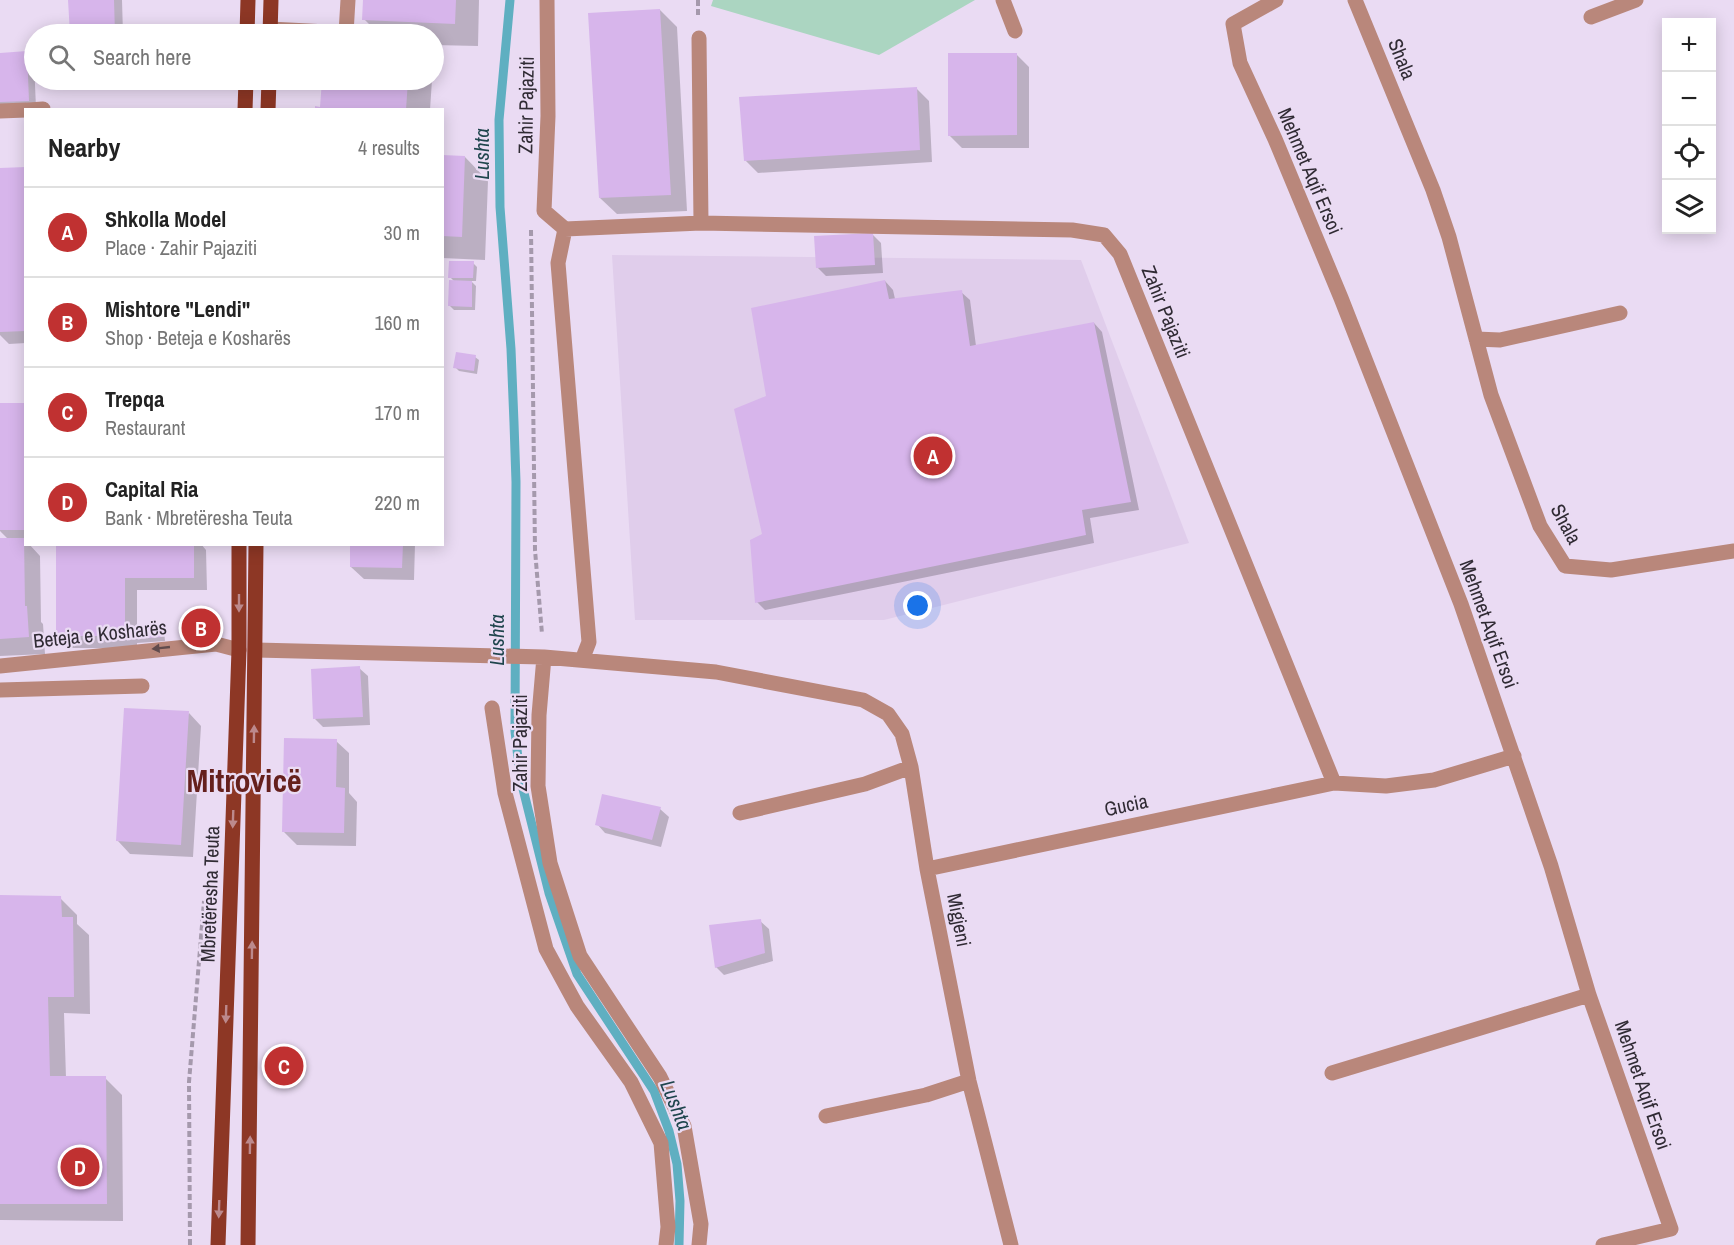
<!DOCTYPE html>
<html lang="en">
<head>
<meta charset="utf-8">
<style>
	:root { --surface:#fff; --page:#f2f2f2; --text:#222; --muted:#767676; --line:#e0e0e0; --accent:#c03131 }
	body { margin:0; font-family:"Archivo Narrow",sans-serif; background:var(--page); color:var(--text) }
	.controls { position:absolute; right:18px; top:18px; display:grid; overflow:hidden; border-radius:0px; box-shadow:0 3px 15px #0003 }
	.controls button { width:54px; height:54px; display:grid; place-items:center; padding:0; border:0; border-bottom:2px solid var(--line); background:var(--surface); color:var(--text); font:30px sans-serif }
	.you { position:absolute; left:918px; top:606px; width:21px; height:21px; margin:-15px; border:4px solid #fff; border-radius:50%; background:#1a73e8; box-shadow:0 0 0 9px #1a73e833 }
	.badge { display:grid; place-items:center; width:39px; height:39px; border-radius:50%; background:var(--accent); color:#fff; font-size:20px; font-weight:700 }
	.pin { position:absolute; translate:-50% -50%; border:3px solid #fff; box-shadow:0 2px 6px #0006 }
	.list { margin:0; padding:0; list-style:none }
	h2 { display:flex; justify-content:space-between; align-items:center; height:78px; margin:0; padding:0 24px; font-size:26px }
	h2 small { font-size:20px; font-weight:400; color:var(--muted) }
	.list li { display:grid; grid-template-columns:39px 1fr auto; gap:18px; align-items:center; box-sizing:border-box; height:90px; padding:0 24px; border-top:2px solid var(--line) }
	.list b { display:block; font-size:22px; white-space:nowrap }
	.list p { margin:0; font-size:20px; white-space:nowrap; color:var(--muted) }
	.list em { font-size:20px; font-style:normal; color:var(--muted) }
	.icon { flex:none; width:33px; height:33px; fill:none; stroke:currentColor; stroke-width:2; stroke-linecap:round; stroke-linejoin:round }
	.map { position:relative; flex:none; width:1734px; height:1245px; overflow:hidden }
	.search { position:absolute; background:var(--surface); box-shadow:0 3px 15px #0003; left:24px; top:24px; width:420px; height:66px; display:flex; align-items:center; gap:15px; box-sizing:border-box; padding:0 21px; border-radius:33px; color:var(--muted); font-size:22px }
	.panel { position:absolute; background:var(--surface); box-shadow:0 3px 15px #0003; left:24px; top:108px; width:420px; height:438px; border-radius:0px }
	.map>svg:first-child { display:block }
</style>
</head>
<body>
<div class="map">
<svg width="1734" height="1245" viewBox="0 0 1734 1245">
	<rect width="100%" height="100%" fill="#eadbf3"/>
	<path fill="#e0cdeb" d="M612,255L1081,260L1189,543L884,620H635Z"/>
	<path fill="#abd5c1" d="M713,0H975L879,55L711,6Z"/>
	<path fill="#0003" d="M70,0H122L123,34H71Z
		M364,0H479L478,46L434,45V34H379L364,19Z
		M660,10L677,27L687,211L617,214L600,198Z
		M26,53L34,61L36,108L0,110V54Z
		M1016,54L1029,67V148H962L949,135Z
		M324,80H432L430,110H316L322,108Z
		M916,88L929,101L932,162L758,173L745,160Z
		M442,156L465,157L488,181L485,260L442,258Z
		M26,168V343L9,344L0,335V170Z
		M873,235L881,243L883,273L826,276L817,267Z
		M473,263L477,267L476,281H471L476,286L475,310H454L450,306L455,282L450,277Z
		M885,281L893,290L895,299L961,292L970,300L976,346L1094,323L1102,332L1139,510L1090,518L1094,543L765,610L757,602L764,534L768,397Z
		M475,357L479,360L477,374L459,371L455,367Z
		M0,405H26V544H29L40,556L41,622L43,624L45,654L0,656V540H9L0,531Z
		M57,544H201L206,550L207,590H137V630L160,628L164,631L165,641L137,643V648H71L58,635Z
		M352,544H415L414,580L364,579L351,567Z
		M359,668L368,676L370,725L323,727L315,719Z
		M189,713L201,726L193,857L130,854L118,841Z
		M336,741L349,753V793L357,802L356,846L297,845L284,832Z
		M660,809L669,817L661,847L605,833L597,824Z
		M0,897L60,898L77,915V924L89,935L90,1014L64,1013L66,1078H105L122,1095L123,1221L0,1220Z
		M760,921L769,929L773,961L724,975L716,967Z"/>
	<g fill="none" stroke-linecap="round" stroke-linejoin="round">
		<path stroke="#5fafc1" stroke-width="9" d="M510,0L499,120L500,207L511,349L514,423L516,482L515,731L520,777L549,893L577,974L654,1091L669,1131L677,1164L680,1201L679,1245"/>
	</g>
	<path fill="#d7b5eb" d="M68,0H114L115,34H70Z
		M363,0H456L455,24L362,20Z
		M660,9L671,195L599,198L588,13Z
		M27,51L29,101L0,102V53Z
		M948,53H1017V135L948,136Z
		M322,80H408L406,110H315V106L320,107Z
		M917,87L920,150L744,161L739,97Z
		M442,155L465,156L462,237L442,236Z
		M26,167V331L0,332V168Z
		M873,233L875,265L816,268L814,236Z
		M449,261H474L473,278H448Z
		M449,280L472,281V307L448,306Z
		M885,280L889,299L962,290L970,346L1094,322L1131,502L1082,510L1086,535L755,603L750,540L762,534L734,409L766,396L751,308Z
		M456,352L476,355L474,371L453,368Z
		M0,403H26V530H0Z
		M0,538H24L25,606H27L29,637L0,639Z
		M56,544H194V578H125V636H56Z
		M350,544H403L402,568L350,567Z
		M161,626L162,637L133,639L132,629Z
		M360,666L363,717L313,719L311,669Z
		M124,708L189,711L181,845L116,841Z
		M284,738L337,739L336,787L345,788L344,833L282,832Z
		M602,794L661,807L652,840L595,825Z
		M0,895L61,896L62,917H73L74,997H48L50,1076H106L107,1204H0Z
		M761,919L765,953L715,968L709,925Z"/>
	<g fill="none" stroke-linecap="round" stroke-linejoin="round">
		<path stroke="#a599ac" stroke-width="4" stroke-dasharray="6 3" stroke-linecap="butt" d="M698,0V17
			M531,230L535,550L542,634
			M190,1245L189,1082L204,901"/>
		<path stroke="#b9877b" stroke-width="15" d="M547,0L548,116L544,211L565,229L701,223L1072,230L1104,235L1120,254L1334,783
			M1003,0L1015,31
			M1276,0L1233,24L1240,63L1275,139L1341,298L1461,604L1551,866L1589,995L1671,1229L1603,1245
			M1355,0L1433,190L1449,237L1491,395L1540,526L1565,566L1611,570L1734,551
			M1591,17L1636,0
			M270,29L365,34
			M346,33L348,0
			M699,38L701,223
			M29,110L43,109
			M0,111L26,110
			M565,229L558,263L589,642L582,660
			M1476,339L1500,340L1620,313
			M256,650L544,657L716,672L863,700L888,714L902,734L911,767L927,869L969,1081L1011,1245
			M544,657L539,715L538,786L550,863L580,956L660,1077L684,1126L701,1224L699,1245
			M0,666L216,644L239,650
			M0,690L142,686
			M492,708L505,793L546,949L577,1006L631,1082L661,1143L668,1227L666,1245
			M740,813L865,784L911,767
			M927,869L1334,783L1386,786L1434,780L1514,756
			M1332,1073L1589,995
			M826,1116L926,1095L969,1081"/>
		<path stroke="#8d3725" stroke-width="15" d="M247,34L248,0
			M270,34L271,0
			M245,110L246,80
			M268,110L269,80
			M218,1245L239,650V544
			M248,1245L256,544"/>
	</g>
	<defs><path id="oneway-solid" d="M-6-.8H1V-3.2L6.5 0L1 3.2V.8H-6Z" transform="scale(1.5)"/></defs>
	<g fill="#bc898c">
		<use href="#oneway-solid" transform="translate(239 603) rotate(90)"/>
		<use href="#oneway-solid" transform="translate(254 734) rotate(-89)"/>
		<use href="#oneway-solid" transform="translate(233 819) rotate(92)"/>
		<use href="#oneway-solid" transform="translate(252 950) rotate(-89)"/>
		<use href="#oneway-solid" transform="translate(226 1014) rotate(92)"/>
		<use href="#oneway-solid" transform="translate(250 1145) rotate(-89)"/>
		<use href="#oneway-solid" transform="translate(219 1209) rotate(92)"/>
	</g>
	<use fill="#604b4d" href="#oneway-solid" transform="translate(161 648) rotate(174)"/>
	<g text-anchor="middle" stroke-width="4.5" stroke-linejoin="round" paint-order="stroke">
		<g font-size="20" fill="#302b34" stroke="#eadbf3">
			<text transform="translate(1402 59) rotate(68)" y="7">Shala</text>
			<text transform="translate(526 105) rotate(-89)" y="7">Zahir Pajaziti</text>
			<text transform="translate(1310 171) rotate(67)" y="7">Mehmet Aqif Ersoi</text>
			<text transform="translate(1166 312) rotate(68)" y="7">Zahir Pajaziti</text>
			<text transform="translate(1566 524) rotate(62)" y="7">Shala</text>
			<text transform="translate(1489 624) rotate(70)" y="7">Mehmet Aqif Ersoi</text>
			<text transform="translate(100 634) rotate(-6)" y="7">Beteja e Kosharës</text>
			<text transform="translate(520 743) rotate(-90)" y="7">Zahir Pajaziti</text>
			<text transform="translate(1126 805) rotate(-12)" y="7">Gucia</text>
			<text transform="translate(210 894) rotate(-88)" y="7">Mbretëresha Teuta</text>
			<text transform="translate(959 920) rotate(79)" y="7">Migjeni</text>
			<text transform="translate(1643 1085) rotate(71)" y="7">Mehmet Aqif Ersoi</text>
		</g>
		<g font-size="21" font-style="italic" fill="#1f454d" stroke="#eadbf3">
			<text transform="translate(482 154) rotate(-90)" y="7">Lushta</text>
			<text transform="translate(497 640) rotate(-90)" y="7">Lushta</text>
			<text transform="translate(676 1105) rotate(68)" y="7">Lushta</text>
		</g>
		<g font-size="32" font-weight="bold" fill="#65201d" stroke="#eadbf3">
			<text x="244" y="792">Mitrovicë</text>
		</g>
	</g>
</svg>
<div class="controls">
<button>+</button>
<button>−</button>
<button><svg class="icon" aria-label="locate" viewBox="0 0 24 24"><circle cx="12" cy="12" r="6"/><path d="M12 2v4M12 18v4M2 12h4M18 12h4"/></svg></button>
<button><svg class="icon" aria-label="layers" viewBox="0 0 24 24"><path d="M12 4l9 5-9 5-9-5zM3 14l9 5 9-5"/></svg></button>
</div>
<div class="you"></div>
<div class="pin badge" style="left:933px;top:456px">A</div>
<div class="pin badge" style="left:201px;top:628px">B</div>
<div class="pin badge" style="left:284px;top:1066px">C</div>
<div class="pin badge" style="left:80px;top:1167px">D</div>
<div class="search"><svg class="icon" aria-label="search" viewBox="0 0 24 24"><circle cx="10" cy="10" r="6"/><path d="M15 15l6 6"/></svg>Search here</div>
<section class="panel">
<h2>Nearby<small>4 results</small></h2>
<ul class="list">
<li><span class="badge">A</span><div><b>Shkolla Model</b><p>Place · Zahir Pajaziti</p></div><em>30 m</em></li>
<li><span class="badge">B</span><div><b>Mishtore &quot;Lendi&quot;</b><p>Shop · Beteja e Kosharës</p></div><em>160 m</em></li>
<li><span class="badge">C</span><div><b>Trepqa</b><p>Restaurant</p></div><em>170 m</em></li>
<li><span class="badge">D</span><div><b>Capital Ria</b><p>Bank · Mbretëresha Teuta</p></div><em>220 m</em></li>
</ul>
</section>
</div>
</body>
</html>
